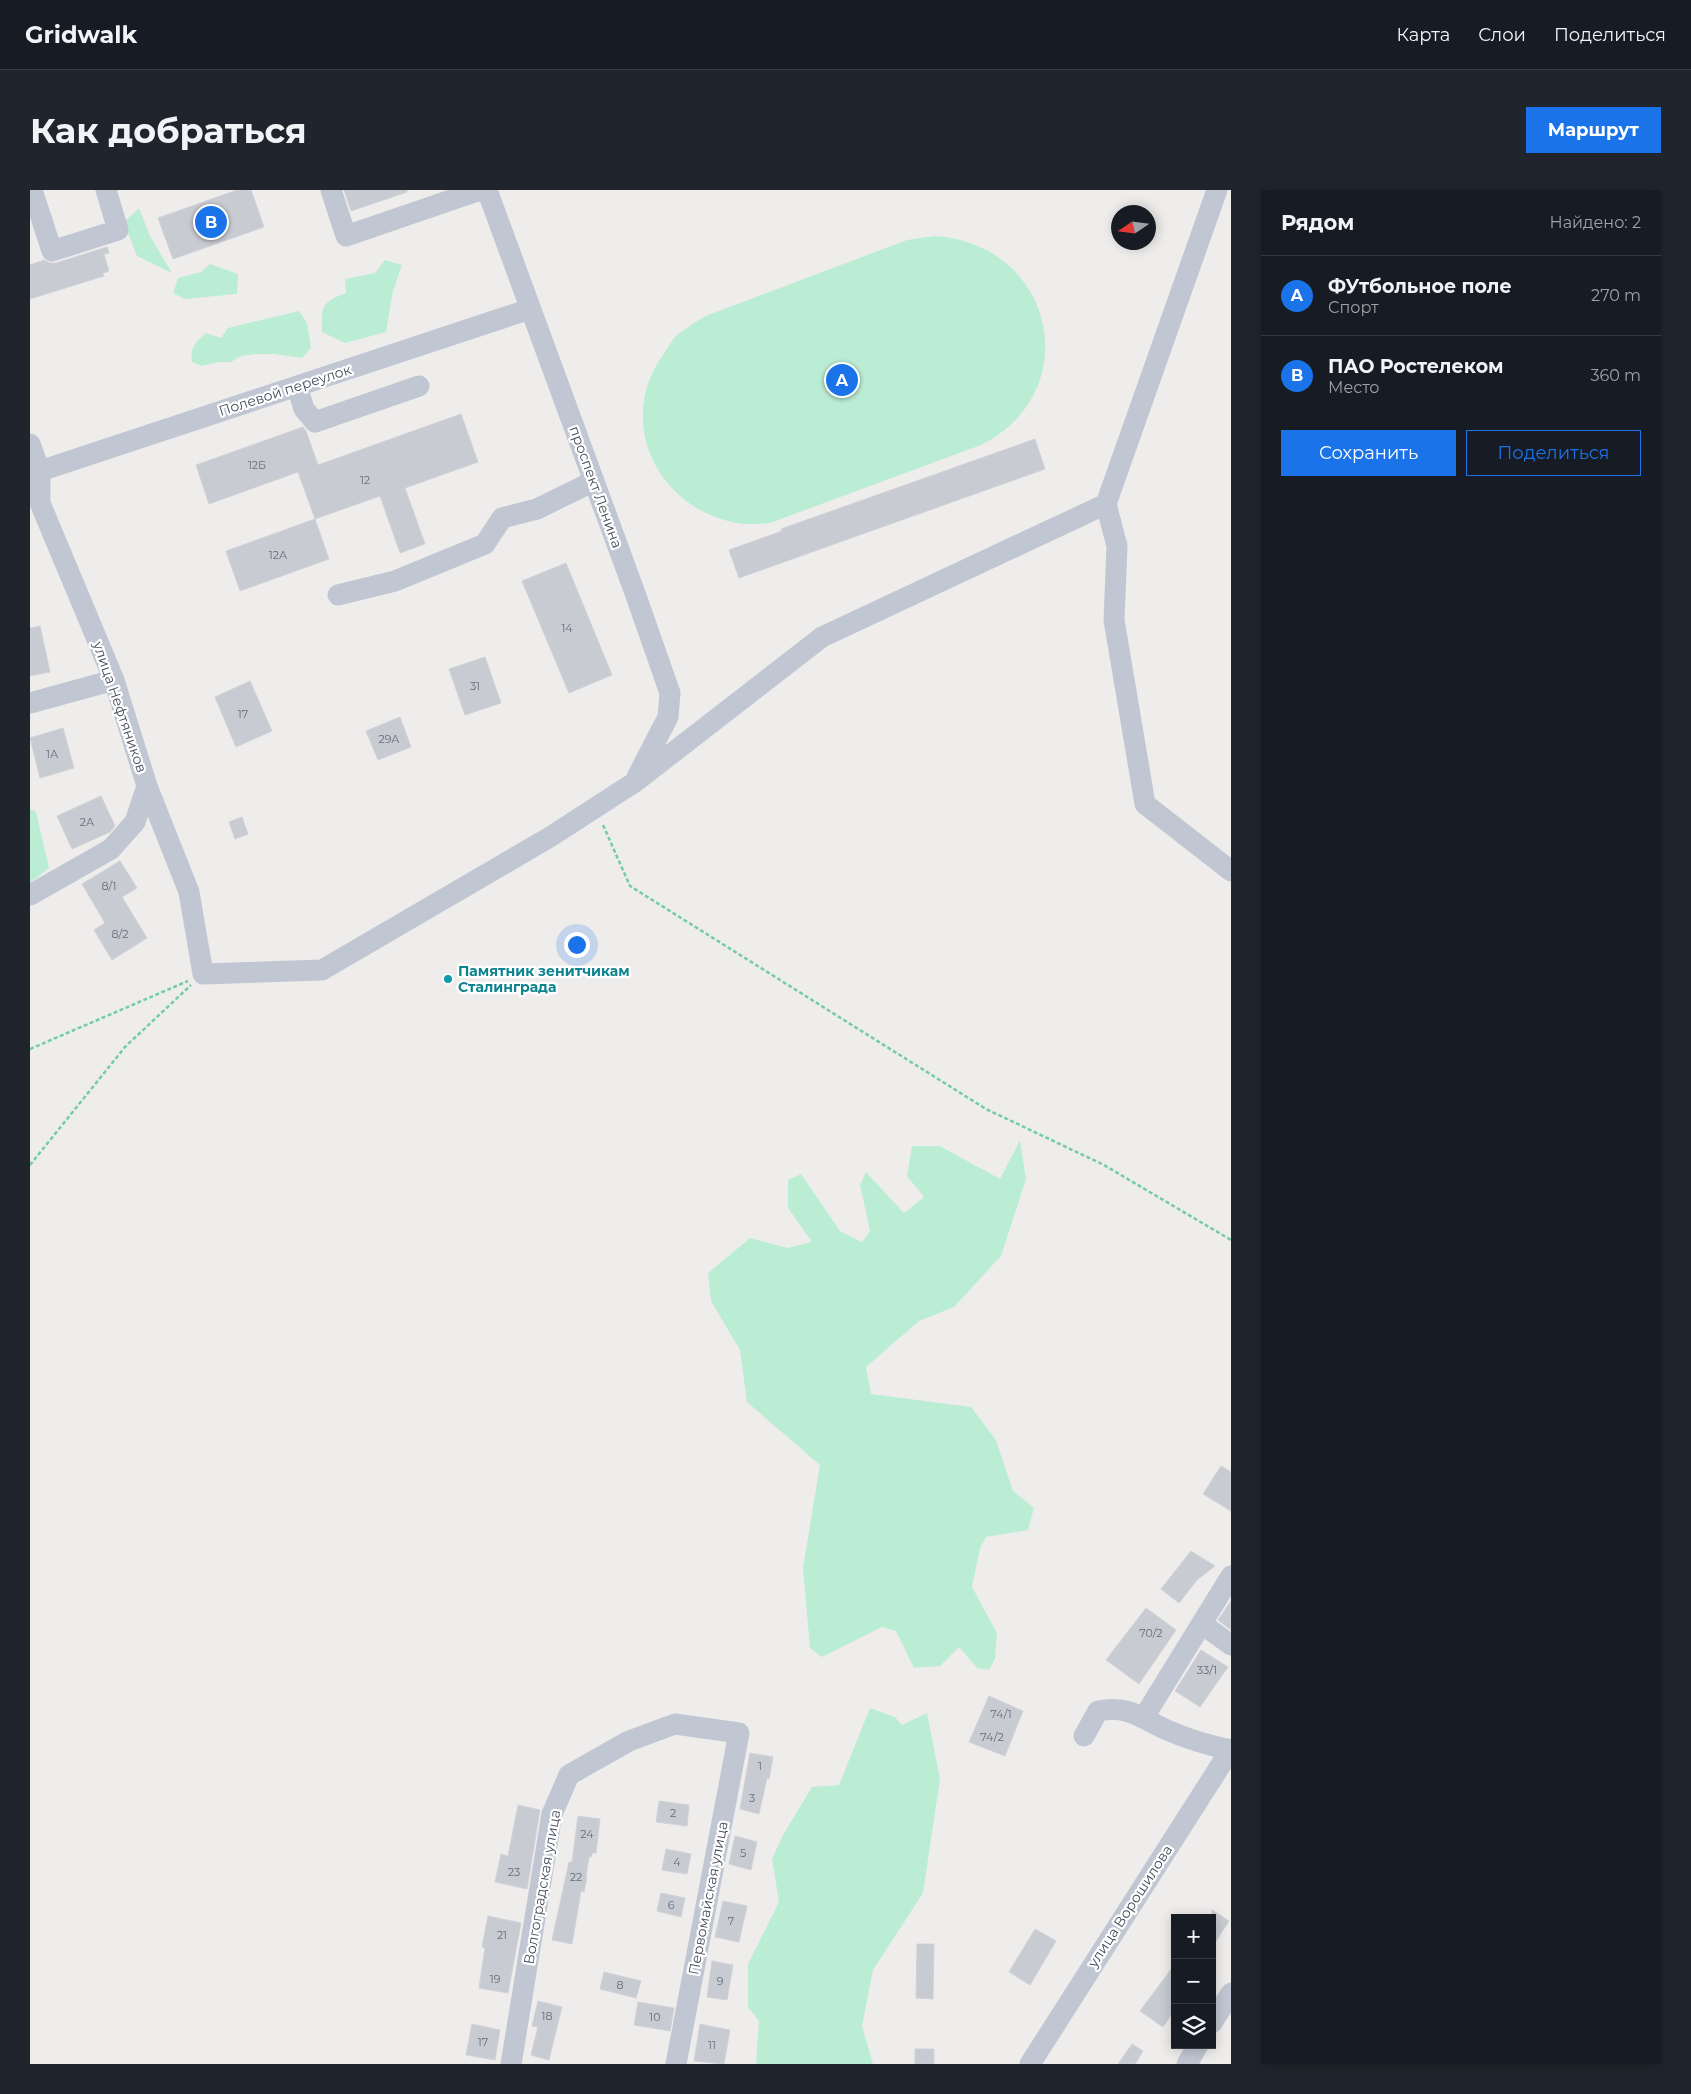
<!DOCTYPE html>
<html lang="ru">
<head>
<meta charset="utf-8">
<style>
	:root { --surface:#171b24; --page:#20242c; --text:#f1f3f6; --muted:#9ea1a6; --line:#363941; --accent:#1a73e8 }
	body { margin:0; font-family:Montserrat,sans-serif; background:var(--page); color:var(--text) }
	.controls { position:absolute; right:15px; bottom:15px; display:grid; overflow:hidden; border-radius:0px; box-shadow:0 2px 12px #0003 }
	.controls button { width:45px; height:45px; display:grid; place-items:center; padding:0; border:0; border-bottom:1px solid var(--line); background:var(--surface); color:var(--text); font:25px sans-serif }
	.compass { position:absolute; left:1081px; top:15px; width:45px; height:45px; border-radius:50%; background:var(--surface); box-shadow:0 2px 12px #0003; rotate:257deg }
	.you { position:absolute; left:546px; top:754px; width:18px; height:18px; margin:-12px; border:4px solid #fff; border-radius:50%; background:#1a73e8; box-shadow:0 0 0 8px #1a73e833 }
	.badge { display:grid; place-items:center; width:32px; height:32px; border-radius:50%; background:var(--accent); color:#fff; font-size:16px; font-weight:700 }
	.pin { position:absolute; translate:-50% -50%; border:2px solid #fff; box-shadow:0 1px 5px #0006 }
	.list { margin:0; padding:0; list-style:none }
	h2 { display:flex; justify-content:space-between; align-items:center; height:65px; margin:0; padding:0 20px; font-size:21px }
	h2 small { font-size:16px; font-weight:400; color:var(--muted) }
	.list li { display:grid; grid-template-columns:32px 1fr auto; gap:15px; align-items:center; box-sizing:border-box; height:80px; padding:0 20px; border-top:1px solid var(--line) }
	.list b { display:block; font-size:19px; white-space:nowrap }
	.list p { margin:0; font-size:16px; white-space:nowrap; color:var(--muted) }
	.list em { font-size:16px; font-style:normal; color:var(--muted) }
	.actions { display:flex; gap:10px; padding:15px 20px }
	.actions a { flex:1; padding:11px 0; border:1px solid var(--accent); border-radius:0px; text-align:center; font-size:18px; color:var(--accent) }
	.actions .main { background:var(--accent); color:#fff }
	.icon { flex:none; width:28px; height:28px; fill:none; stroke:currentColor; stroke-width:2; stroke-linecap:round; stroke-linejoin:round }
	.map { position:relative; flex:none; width:1201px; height:1874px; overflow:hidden; border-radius:0px }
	header { display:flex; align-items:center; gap:30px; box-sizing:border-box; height:70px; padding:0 25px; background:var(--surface); border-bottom:1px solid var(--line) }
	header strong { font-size:24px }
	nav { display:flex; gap:28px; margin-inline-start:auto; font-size:18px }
	.intro { display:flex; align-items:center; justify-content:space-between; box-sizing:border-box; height:120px; padding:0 30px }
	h1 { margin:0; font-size:35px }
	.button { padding:12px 22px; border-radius:0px; background:var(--accent); color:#fff; font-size:18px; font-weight:700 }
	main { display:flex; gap:30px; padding:0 30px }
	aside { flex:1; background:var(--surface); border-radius:0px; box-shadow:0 2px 12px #0003 }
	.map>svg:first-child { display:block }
</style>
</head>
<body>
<header>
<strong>Gridwalk</strong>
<nav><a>Карта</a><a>Слои</a><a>Поделиться</a></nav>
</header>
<div class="intro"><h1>Как добраться</h1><a class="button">Маршрут</a></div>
<main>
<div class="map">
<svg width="1201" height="1874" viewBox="0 0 1201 1874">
	<rect width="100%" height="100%" fill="#efedec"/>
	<path fill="#bbedd4" d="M109,18L120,46L142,83L107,66L94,32Z
		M905,46C1025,54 1057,202 951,255L740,333C727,334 714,335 702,332C626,315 586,230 633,165C637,159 641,151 646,146C656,138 666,131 678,125L877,50Z
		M355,70L372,75L363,101L356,142L315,153L292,142C291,116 292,112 316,103L315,89L345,83Z
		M180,74L208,84L207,104L155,109L143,103L148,88L171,82Z
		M269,121L277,133L281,158L272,168L243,164H226L211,166L201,172H188L172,176L162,172C160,157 165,153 176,143L191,148L198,138Z
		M0,619L6,622L19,678L0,693Z
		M990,950L996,989L971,1066L924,1117L889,1131L836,1177L841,1204L941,1217L966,1250L983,1301L1004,1318L998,1340L956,1347L950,1358L942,1397L967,1443L965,1468L959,1480L947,1478L929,1457L910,1476L884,1478L866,1441L852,1437L792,1467L780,1458L773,1378L790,1275L717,1212L710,1160L681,1111L678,1083L720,1048L757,1058L782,1052L758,1018V990L771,984L810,1041L832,1052L840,1041L830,995L836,982L874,1023L894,1007L877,986L882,956H910L970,989Z
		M840,1518L865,1527L872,1535L897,1523L910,1589L893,1703L843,1780L832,1836L843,1874H726L729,1831L718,1817V1774L749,1712L742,1669L753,1645L782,1597L809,1595Z"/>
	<path fill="#c9cbd2" stroke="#d1d2d8" d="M207,0H221L234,37L143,69L128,28Z
		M314,0H377V2L321,21Z
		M77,57L79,63L74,64L79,81L73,83L74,86L0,109V75L14,70L20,73H26Z
		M431,224L448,272L375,298L395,354L370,363L350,306L285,329L268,282L179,314L166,275L273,237L276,241L288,275Z
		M1005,249L1015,279L709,388L699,360L752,341L751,339Z
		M285,329L299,369L210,401L196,361Z
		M536,373L582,485L539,503L492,391Z
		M10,436L20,482L0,486V438Z
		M455,467L471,513L435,525L419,479Z
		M220,491L242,541L206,557L185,507Z
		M370,527L381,557L348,570L336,541Z
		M33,538L44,578L10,588L0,548Z
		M71,606L85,636L80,642L42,659L27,626Z
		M212,627L218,644L205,649L199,632Z
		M90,671L107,698L92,707L117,748L82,770L64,740L75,733L52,694Z
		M1191,1276L1201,1282V1321L1173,1304Z
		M1161,1361L1185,1376L1167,1390L1149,1413L1131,1399Z
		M1201,1411V1440L1188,1430Z
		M1116,1418L1146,1440L1109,1494L1076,1470Z
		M1171,1460L1198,1477L1170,1517L1145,1501Z
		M959,1506L993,1521L975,1566L939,1552Z
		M720,1563L743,1567L739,1589L737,1588L729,1624L710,1619Z
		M629,1611L659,1615L657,1636L626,1632Z
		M488,1615L510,1620L497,1699L465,1692L471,1664L478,1666Z
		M548,1626L570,1629L566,1663H562L561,1667H559L556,1686L557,1687L554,1702L551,1701L542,1754L522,1750L539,1672H542Z
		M705,1646L727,1652L721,1680L699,1674Z
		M636,1659L661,1664L657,1684L632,1680Z
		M631,1703L655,1708L651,1727L627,1721Z
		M693,1711L717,1716L709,1752L685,1747Z
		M1182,1720L1199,1731L1182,1757Z
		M458,1726L491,1733L478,1803L449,1798L455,1758L452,1757Z
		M1005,1739L1026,1751L1000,1795L979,1782Z
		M887,1754H904L903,1809L886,1808Z
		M682,1771L703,1775L697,1810L677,1807Z
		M1145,1774V1819L1133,1837L1110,1821Z
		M574,1782L611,1791L606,1808L570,1799Z
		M508,1811L532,1817L519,1870L501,1865L508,1837L502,1836Z
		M608,1812L644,1818L640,1841L604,1835Z
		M442,1834L470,1840L465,1870L436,1865Z
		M670,1834L700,1840L694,1874L664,1871Z
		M1102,1854L1113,1861L1105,1874H1088Z
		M885,1859H904V1874H885Z"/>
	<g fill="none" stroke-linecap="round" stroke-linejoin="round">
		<path stroke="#74caaa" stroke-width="2.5" stroke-dasharray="4 2.5" stroke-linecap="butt" d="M573,635L600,696L956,919L1074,975L1201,1050
			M0,859L158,791
			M0,975L95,857L161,795"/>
		<path stroke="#c0c7d2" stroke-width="21" d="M2,0L22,61L88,40L76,0
			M301,0L316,46L450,0
			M457,0L605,403L640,503L638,527L607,587
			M1187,0L1076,314L1087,356L1084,430L1115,614L1201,681
			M267,196L274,219L285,232L389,196
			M0,254L10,281V313L84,490L117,596L159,702L173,784L292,780L520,647L605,592L792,447L1076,314
			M10,281L500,119
			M308,405L365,391L455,354L472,328L507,319L564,291
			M0,513L84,490
			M0,705L81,659L105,632L117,596
			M1172,1434L1201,1455
			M1114,1527L1201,1386
			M1054,1546L1068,1521C1100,1515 1110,1528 1137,1540C1157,1549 1178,1555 1200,1560
			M1182,1833L1201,1803
			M481,1874L522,1624L539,1585L599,1551L645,1534L709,1543L646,1874
			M1000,1874L1201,1559
			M1157,1874L1168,1855"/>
	</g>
	<circle fill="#0f9aa8" stroke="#fff" stroke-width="2" cx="418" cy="789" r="5"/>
	<g text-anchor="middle" stroke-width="4.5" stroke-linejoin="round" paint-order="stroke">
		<g font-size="11" fill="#666c77">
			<text x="227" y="279">12Б</text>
			<text x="335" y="294">12</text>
			<text x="248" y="369">12А</text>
			<text x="537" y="442">14</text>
			<text x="445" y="500">31</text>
			<text x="213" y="528">17</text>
			<text x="359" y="553">29А</text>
			<text x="22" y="568">1А</text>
			<text x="57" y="636">2А</text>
			<text x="79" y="700">8/1</text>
			<text x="90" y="748">8/2</text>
			<text x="1121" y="1447">70/2</text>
			<text x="1177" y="1484">33/1</text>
			<text x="971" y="1528">74/1</text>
			<text x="962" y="1551">74/2</text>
			<text x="730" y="1580">1</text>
			<text x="722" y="1612">3</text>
			<text x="643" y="1627">2</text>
			<text x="557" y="1648">24</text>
			<text x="713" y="1667">5</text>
			<text x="647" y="1676">4</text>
			<text x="484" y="1686">23</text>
			<text x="546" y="1691">22</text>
			<text x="641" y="1719">6</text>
			<text x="701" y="1735">7</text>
			<text x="472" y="1749">21</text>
			<text x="465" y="1793">19</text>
			<text x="690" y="1795">9</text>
			<text x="590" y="1799">8</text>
			<text x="517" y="1830">18</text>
			<text x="625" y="1831">10</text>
			<text x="453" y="1856">17</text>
			<text x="682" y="1859">11</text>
		</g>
		<g font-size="14" fill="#454d59" stroke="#fff">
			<text transform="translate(255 200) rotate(-18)" y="5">Полевой переулок</text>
			<text transform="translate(566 297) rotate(70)" y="5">проспект Ленина</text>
			<text transform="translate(90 517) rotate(71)" y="5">улица Нефтяников</text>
			<text transform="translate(512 1697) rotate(-80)" y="5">Волгоградская улица</text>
			<text transform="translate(678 1708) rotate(-79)" y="5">Первомайская улица</text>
			<text transform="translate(1100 1716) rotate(-57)" y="5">улица Ворошилова</text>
		</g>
		<g font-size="14" font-weight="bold" fill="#0d838f" stroke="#fff" text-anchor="start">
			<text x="428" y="786">Памятник зенитчикам<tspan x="428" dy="16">Сталинграда</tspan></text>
		</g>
	</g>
</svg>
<div class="controls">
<button>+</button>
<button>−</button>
<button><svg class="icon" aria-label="layers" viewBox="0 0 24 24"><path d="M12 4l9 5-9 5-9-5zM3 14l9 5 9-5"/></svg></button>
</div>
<svg class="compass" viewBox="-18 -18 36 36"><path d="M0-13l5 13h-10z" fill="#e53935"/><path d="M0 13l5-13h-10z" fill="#9ea1a6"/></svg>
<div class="you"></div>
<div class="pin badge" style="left:812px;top:190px">A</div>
<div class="pin badge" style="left:181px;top:32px">B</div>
</div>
<aside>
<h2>Рядом<small>Найдено: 2</small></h2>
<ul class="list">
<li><span class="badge">A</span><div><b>ФУтбольное поле</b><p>Спорт</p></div><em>270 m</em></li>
<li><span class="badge">B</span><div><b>ПАО Ростелеком</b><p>Место</p></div><em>360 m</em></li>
</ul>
<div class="actions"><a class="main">Сохранить</a><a>Поделиться</a></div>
</aside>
</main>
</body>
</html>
